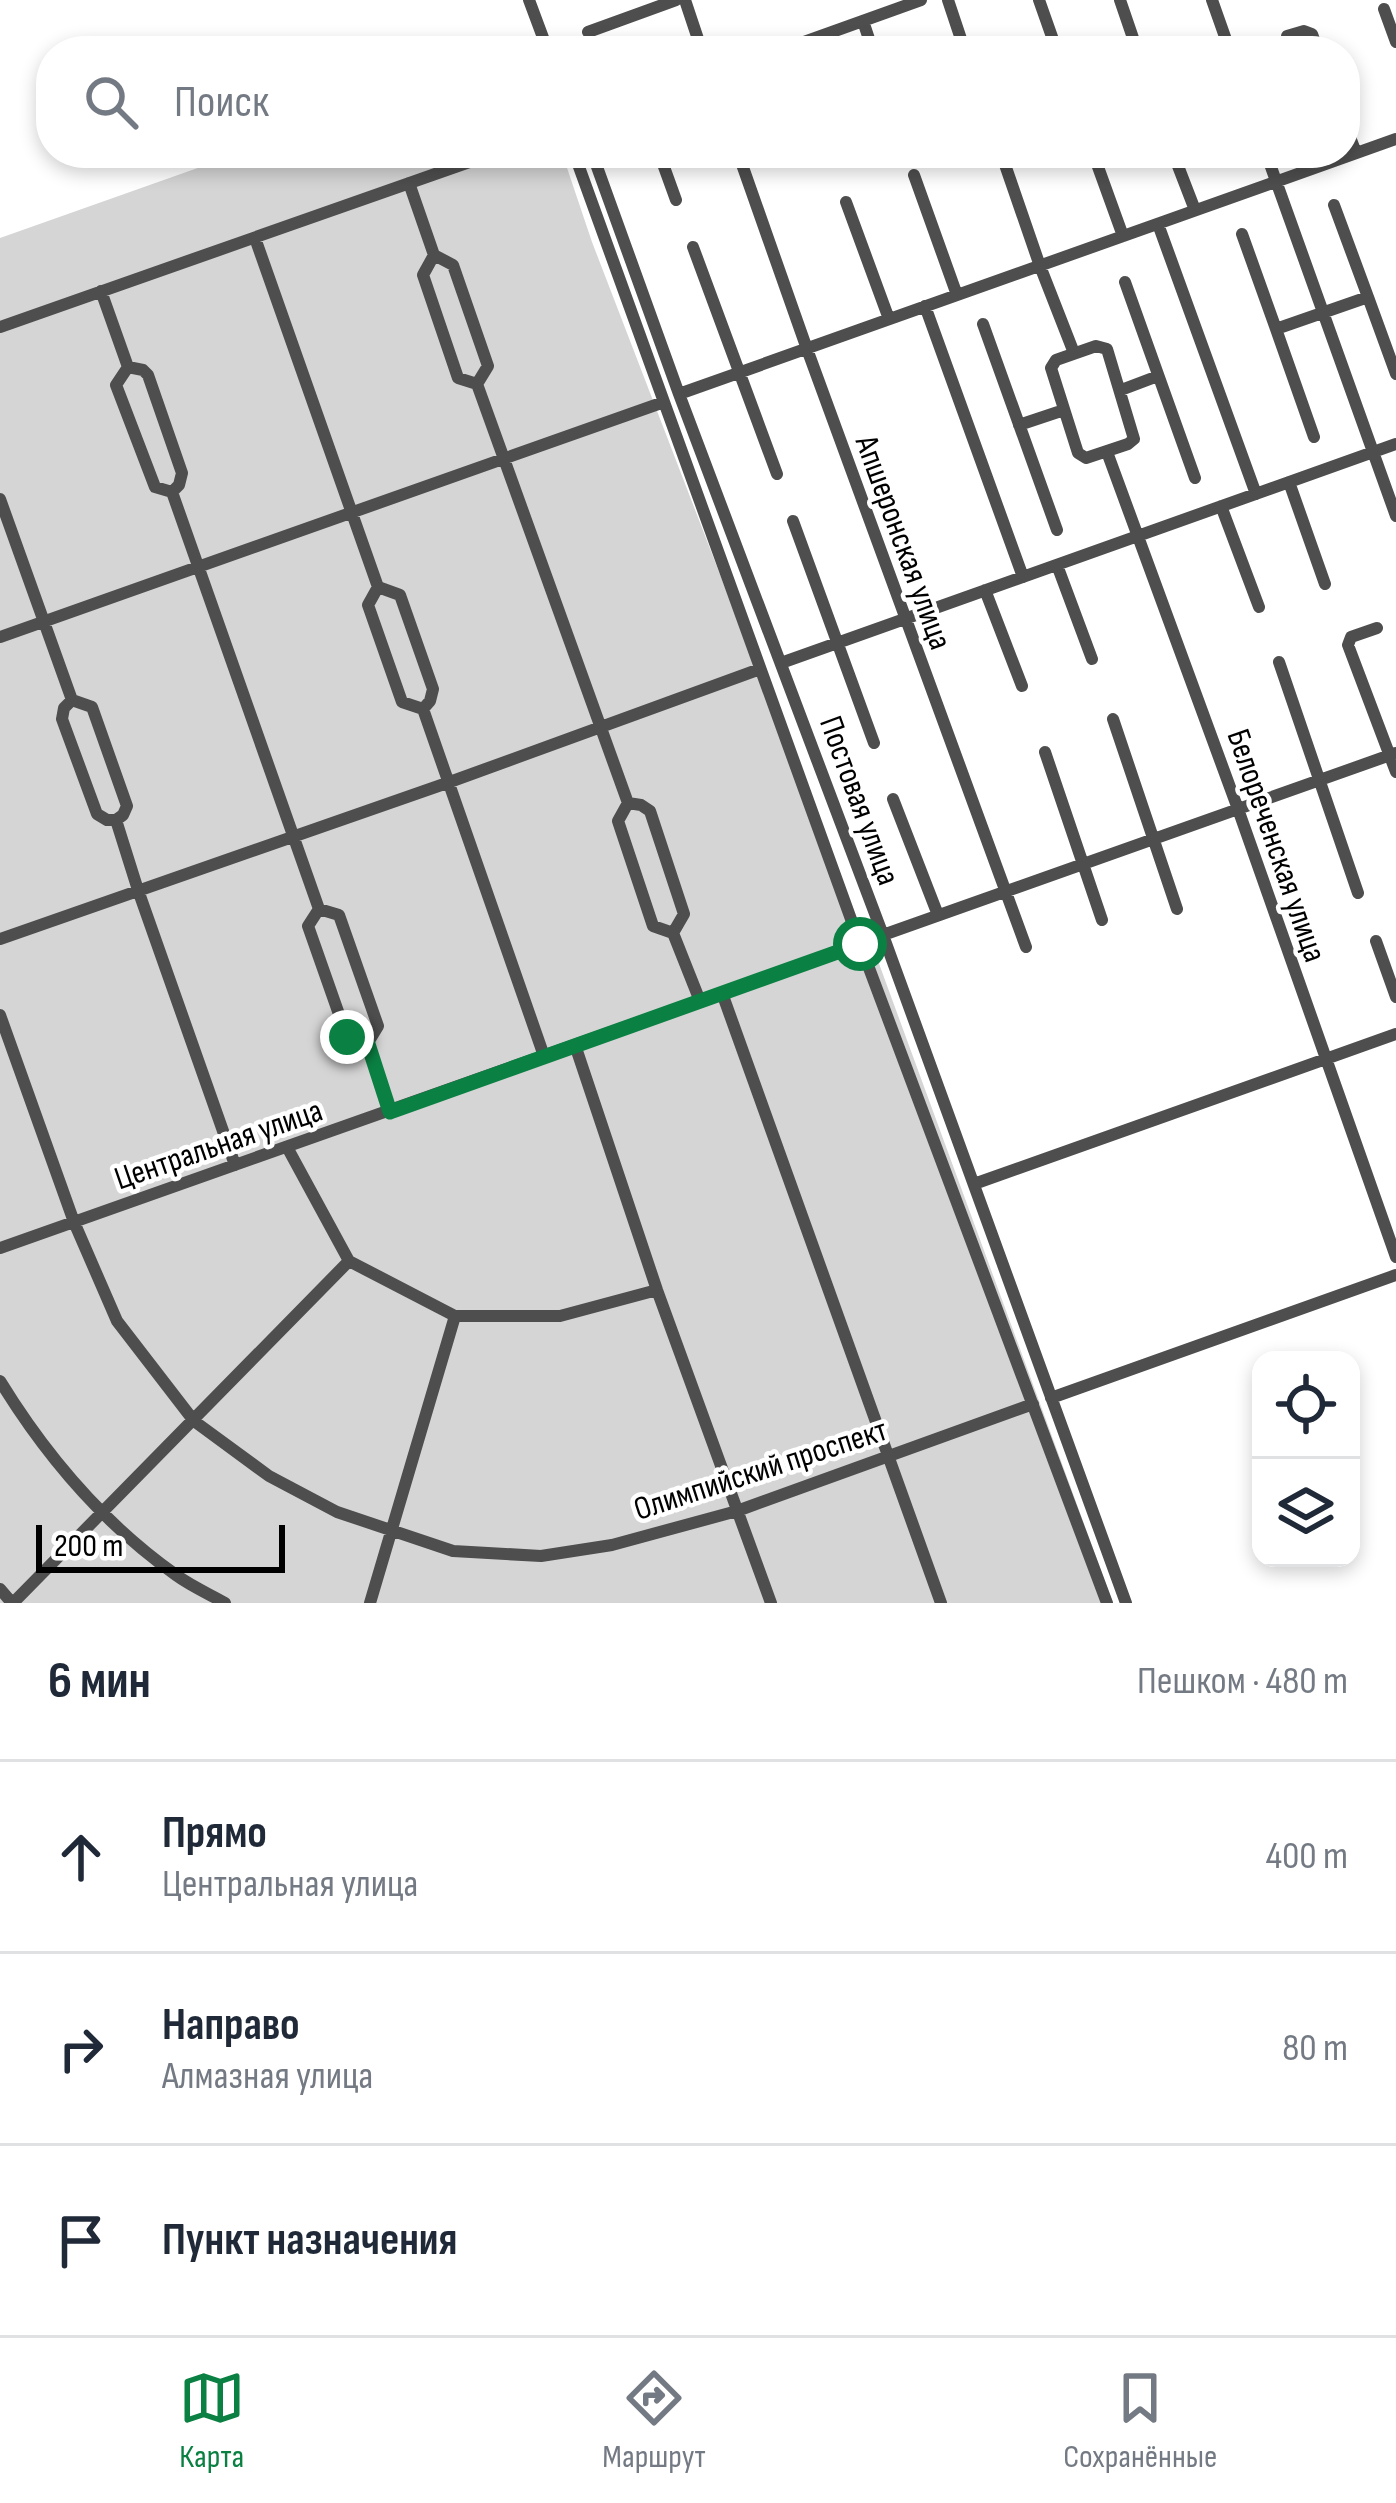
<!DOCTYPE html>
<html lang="ru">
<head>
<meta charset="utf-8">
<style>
	:root { --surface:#fff; --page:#f2f2f3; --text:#1f2937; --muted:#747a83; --line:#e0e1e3; --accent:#0b8043 }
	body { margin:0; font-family:"Sofia Sans Condensed",sans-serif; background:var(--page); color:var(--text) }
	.controls { position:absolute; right:36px; bottom:36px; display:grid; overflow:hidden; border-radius:24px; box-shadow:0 6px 18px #0003 }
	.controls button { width:108px; height:108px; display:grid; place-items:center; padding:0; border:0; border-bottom:3px solid var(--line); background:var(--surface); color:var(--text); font:60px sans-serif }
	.scale { position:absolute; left:36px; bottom:30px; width:249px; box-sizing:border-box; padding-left:12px; border:6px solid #000; border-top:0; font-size:33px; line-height:42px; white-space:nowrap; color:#000; -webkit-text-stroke:9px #fff; paint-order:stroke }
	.stop { position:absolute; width:36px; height:36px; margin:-27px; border:9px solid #0b8043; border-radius:50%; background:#fff }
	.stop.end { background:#0b8043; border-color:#fff; box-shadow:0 3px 12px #0008 }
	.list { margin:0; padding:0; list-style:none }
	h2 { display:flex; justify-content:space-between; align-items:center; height:156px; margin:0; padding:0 48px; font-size:51px }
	h2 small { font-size:39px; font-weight:400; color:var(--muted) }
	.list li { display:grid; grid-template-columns:78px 1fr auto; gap:36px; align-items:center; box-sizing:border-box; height:192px; padding:0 48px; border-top:3px solid var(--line) }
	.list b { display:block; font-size:45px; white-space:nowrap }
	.list p { margin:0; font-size:39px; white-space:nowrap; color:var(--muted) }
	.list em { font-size:39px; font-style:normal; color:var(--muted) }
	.icon { flex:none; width:66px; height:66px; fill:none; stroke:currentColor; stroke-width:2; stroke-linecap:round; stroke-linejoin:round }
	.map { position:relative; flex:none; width:1396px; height:1603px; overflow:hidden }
	.search { position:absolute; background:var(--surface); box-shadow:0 6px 18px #0003; left:36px; right:36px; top:36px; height:132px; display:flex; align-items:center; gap:30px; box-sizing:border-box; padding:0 42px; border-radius:48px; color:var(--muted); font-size:45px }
	.sheet { height:732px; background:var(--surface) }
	nav { display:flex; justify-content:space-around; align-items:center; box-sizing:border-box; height:168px; border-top:3px solid var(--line); background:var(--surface); font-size:33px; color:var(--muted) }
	nav a { display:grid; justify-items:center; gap:6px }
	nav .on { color:var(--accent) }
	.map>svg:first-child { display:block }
</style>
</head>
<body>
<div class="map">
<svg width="1396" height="1603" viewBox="0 0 1396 1603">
	<rect width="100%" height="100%" fill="#fff"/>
	<path fill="#d5d5d5" d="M240,153H562L592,242L734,611L850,920L870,939L1113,1603H0V238Z"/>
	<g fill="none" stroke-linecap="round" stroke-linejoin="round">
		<path stroke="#4e4e4e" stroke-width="12" d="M529,0L548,51
			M685,0L702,51
			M948,0L965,51
			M1039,0L1057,51
			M1120,0L1133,38
			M1212,0L1230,51
			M1384,9L1396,42
			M863,21L873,51
			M588,32L676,0
			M1287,36L1304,31L1312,34L1318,51
			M779,51L921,0
			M1345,124L1356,153
			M574,153L860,944L1107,1603
			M592,153L679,394L883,935L1126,1603
			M659,153L676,200
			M738,153L807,349L1026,947
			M1001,153L1040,266L1074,353
			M1093,153L1123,236
			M1173,153L1195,210
			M1266,153L1396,516
			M914,175L957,295
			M409,183L434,255L423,275L458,378L477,384L628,803L641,805L650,811L684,914L673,933L700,1001
			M846,202L889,319
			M1158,224L1256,494
			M1242,234L1276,329
			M255,238L378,587L400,595L433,689L430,701L423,709L544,1056
			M693,247L777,474
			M434,255L453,265L488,366L477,384
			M1125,282L1195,478
			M101,291L128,367L116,385L155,487L172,492L319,909L308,926L347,1037L356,1042L367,1044L390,1111
			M1368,297L1396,374
			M925,306L1023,577
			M983,324L1057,530
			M0,327L495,153
			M1096,346L1107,349L1134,439L1128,444L1086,458L1078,453L1051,368L1056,360Z
			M128,367L143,370L148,375L182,473L179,485L172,492
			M1121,390L1158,376
			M679,394L1396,139
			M1019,425L1064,410
			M1314,437L1276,329L1368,297L1334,205
			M1107,452L1238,809L1396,1257
			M1289,482L1325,584
			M0,499L72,700L64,708L62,719L97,814L107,820H116L138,890L235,1165
			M1221,506L1259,607
			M793,521L874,743
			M1057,565L1092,659
			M378,587L368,605L402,702L423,709
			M985,590L1022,686
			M1377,628L1351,637L1348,645L1396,772
			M0,637L664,402
			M1279,662L1358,893
			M781,663L1396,444
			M72,700L92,707L127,806L123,815L116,820
			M1113,719L1177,909
			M1045,752L1102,920
			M893,799L938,915
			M628,803L618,821L653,926L673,933
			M319,909L339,915L378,1026L367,1044
			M883,935L1396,753
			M0,939L447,783L760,669
			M1376,941L1396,997
			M722,993L941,1603
			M0,1015L74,1222L117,1321L194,1421L269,1476L337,1512L453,1551L541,1556L612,1545L737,1511L1033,1404
			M575,1045L657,1290L771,1603
			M287,1147L349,1261L455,1316H560L657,1290
			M974,1184L1396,1034
			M0,1248L860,944
			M0,1381C46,1456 104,1524 176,1575C191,1586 209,1594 225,1603
			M1051,1398L1396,1275
			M0,1589L12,1603
			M13,1603L349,1261
			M370,1603L455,1316"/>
	</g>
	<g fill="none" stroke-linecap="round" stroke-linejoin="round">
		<path stroke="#0b8043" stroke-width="15" d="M347,1037L368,1044L390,1112L860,944"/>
	</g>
	<g text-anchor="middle" stroke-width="9" stroke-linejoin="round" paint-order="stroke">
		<g font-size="33" fill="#000" stroke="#fff">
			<text transform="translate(905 542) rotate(70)" y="12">Апшеронская улица</text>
			<text transform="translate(861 800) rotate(70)" y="12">Постовая улица</text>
			<text transform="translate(1278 845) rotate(71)" y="12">Белореченская улица</text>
			<text transform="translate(218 1143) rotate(-19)" y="12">Центральная улица</text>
			<text transform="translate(760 1468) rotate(-18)" y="12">Олимпийский проспект</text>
		</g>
	</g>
</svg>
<div class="controls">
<button><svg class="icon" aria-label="locate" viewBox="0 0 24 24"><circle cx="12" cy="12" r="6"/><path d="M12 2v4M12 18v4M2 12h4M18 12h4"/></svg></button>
<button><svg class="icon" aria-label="layers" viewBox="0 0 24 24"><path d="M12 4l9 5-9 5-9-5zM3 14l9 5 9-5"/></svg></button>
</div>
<div class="scale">200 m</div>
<div class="stop" style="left:860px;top:944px"></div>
<div class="stop end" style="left:347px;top:1037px"></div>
<div class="search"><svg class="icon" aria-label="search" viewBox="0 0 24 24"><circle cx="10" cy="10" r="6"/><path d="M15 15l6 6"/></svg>Поиск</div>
</div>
<section class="sheet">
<h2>6 мин<small>Пешком · 480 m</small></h2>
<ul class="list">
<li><svg class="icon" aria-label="ahead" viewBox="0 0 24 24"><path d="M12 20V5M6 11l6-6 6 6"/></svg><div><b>Прямо</b><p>Центральная улица</p></div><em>400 m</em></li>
<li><svg class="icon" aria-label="right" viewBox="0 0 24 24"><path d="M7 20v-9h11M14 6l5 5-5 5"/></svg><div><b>Направо</b><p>Алмазная улица</p></div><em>80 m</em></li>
<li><svg class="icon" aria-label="arrive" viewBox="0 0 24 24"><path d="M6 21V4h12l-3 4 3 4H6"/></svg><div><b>Пункт назначения</b></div></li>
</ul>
</section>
<nav>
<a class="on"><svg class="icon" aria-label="map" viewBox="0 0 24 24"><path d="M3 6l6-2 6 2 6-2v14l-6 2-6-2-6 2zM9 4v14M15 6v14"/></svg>Карта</a>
<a><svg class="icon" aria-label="directions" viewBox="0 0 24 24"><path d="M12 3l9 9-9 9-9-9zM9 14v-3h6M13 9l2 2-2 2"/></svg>Маршрут</a>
<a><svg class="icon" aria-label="saved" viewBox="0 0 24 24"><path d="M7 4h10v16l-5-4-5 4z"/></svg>Сохранённые</a>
</nav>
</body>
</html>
